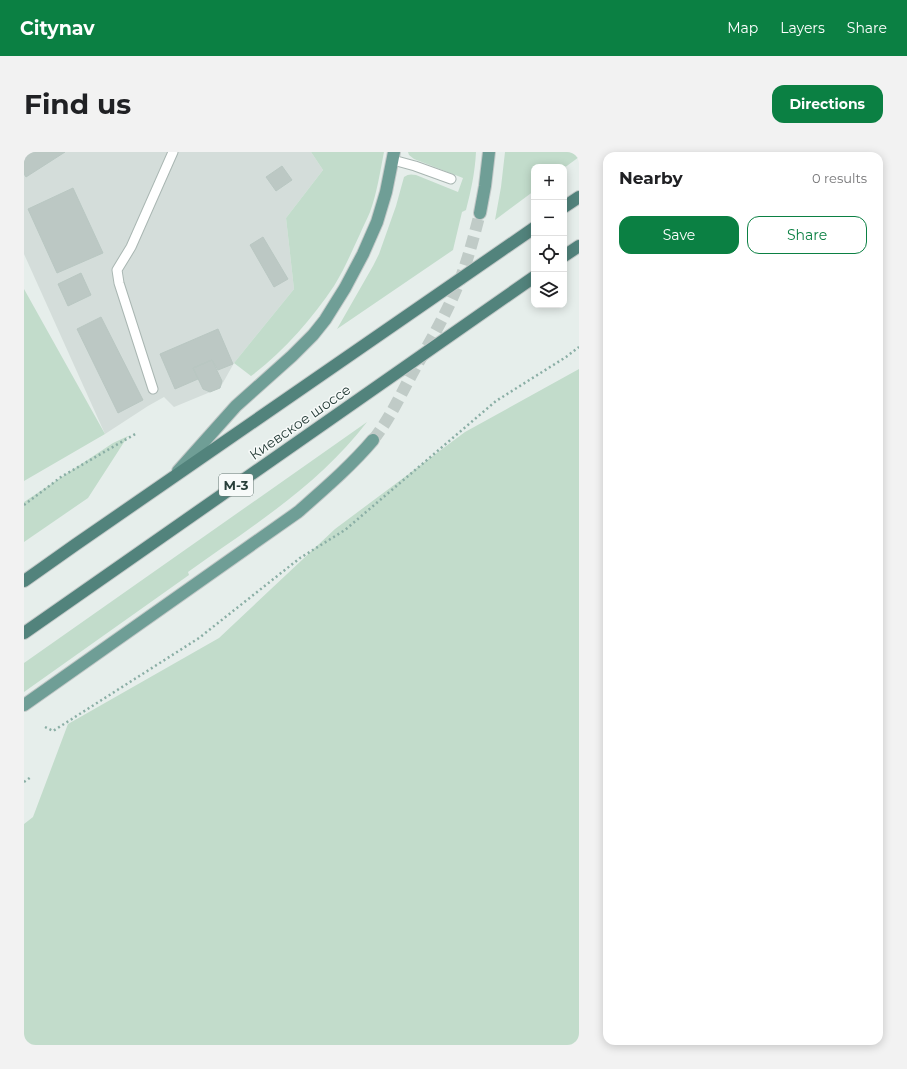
<!DOCTYPE html>
<html lang="en">
<head>
<meta charset="utf-8">
<style>
	:root { --surface:#fff; --page:#f2f2f2; --text:#202124; --muted:#757577; --line:#e0e0e0; --accent:#0b8043 }
	body { margin:0; font-family:Montserrat,sans-serif; background:var(--page); color:var(--text) }
	.controls { position:absolute; right:12px; top:12px; display:grid; overflow:hidden; border-radius:8px; box-shadow:0 2px 10px #0003 }
	.controls button { width:36px; height:36px; display:grid; place-items:center; padding:0; border:0; border-bottom:1px solid var(--line); background:var(--surface); color:var(--text); font:20px sans-serif }
	.list { margin:0; padding:0; list-style:none }
	h2 { display:flex; justify-content:space-between; align-items:center; height:52px; margin:0; padding:0 16px; font-size:17px }
	h2 small { font-size:13px; font-weight:400; color:var(--muted) }
	.actions { display:flex; gap:8px; padding:12px 16px }
	.actions a { flex:1; padding:9px 0; border:1px solid var(--accent); border-radius:12px; text-align:center; font-size:14px; color:var(--accent) }
	.actions .main { background:var(--accent); color:#fff }
	.icon { flex:none; width:22px; height:22px; fill:none; stroke:currentColor; stroke-width:2; stroke-linecap:round; stroke-linejoin:round }
	.map { position:relative; flex:none; width:555px; height:893px; overflow:hidden; border-radius:12px }
	header { display:flex; align-items:center; gap:24px; box-sizing:border-box; height:56px; padding:0 20px; background:var(--accent); color:#fff }
	header strong { font-size:19px }
	nav { display:flex; gap:22px; margin-inline-start:auto; font-size:14px }
	.intro { display:flex; align-items:center; justify-content:space-between; box-sizing:border-box; height:96px; padding:0 24px }
	h1 { margin:0; font-size:28px }
	.button { padding:10px 18px; border-radius:12px; background:var(--accent); color:#fff; font-size:14px; font-weight:700 }
	main { display:flex; gap:24px; padding:0 24px }
	aside { flex:1; background:var(--surface); border-radius:12px; box-shadow:0 2px 10px #0003 }
	.map>svg:first-child { display:block }
</style>
</head>
<body>
<header>
<strong>Citynav</strong>
<nav><a>Map</a><a>Layers</a><a>Share</a></nav>
</header>
<div class="intro"><h1>Find us</h1><a class="button">Directions</a></div>
<main>
<div class="map">
<svg width="555" height="893" viewBox="0 0 555 893">
	<rect width="100%" height="100%" fill="#e6eeeb"/>
	<path fill="#d4ddda" d="M0,0H287L299,18L262,66L270,137L210,211L196,236L150,255L140,245L124,254L81,282L0,102Z"/>
	<path fill="#c2dccb" d="M287,0H360C356,20 353,41 346,60C343,67 339,75 336,82C328,99 320,118 310,134C288,167 259,200 227,224L210,211L270,137L262,66L299,18Z
		M384,0H452C451,20 447,39 442,58L438,60L429,98L313,177L349,114L355,102L372,54L380,25C384,22 387,22 392,23L434,40L439,26L390,7L385,3Z
		M481,0H555V5L540,16V15H510V39L471,68L477,35Z
		M0,137L81,282L0,329Z
		M555,217V893H0V672L9,665L44,572L195,486L311,377L441,280Z
		M343,270C295,333 227,375 164,420L165,423L0,540V511Z
		M104,284L64,346L0,390V350L89,291Z"/>
	<path fill="#bcc8c4" stroke="#b9c7c2" d="M0,0H41L2,25L0,22Z
		M258,14L268,28L252,39L242,25Z
		M49,36L79,101L33,121L4,57Z
		M239,85L264,127L250,135L226,93Z
		M57,121L67,143L44,154L34,132Z
		M77,165L119,248L94,261L53,177Z
		M194,177L209,212L194,218L188,208L169,216L174,227L151,237L136,202Z
		M188,208L198,229L196,236L186,240L179,237L169,216Z"/>
	<g fill="none" stroke-linecap="round" stroke-linejoin="round">
		<path stroke="#c0cbc7" stroke-width="12" stroke-dasharray="12 6" stroke-linecap="butt" d="M349,288C365,268 376,244 388,222C403,195 419,168 431,140C442,115 449,88 456,61"/>
		<defs>
			<path id="service" d="M369,8L391,14L427,27
				M129,237L95,131L93,118L107,95L149,0"/>
			<path id="primary" d="M456,61L461,34L465,0
				M154,319L212,254L268,204L289,183L301,168L321,136L339,102L353,70L362,40L370,0
				M0,553L274,360C300,337 327,314 349,288"/>
			<path id="trunk" d="M540,55L555,45
				M540,104L555,94
				M0,429L51,393L510,76
				M0,481L510,125"/>
		</defs>
		<use href="#service" stroke="#a9b6b2" stroke-width="11"/>
		<use href="#primary" stroke="#c3c9c8" stroke-width="14"/>
		<use href="#trunk" stroke="#c3c9c8" stroke-width="14"/>
		<path stroke="#8aaea5" stroke-width="2.5" stroke-dasharray="2 3" stroke-linecap="butt" d="M0,353L37,325L113,281
			M21,575L29,579L175,486L276,406L321,378L472,249L542,205L555,195
			M0,630L7,625"/>
		<use href="#service" stroke="#fff" stroke-width="9"/>
		<use href="#primary" stroke="#6f9e96" stroke-width="12"/>
		<use href="#trunk" stroke="#52837c" stroke-width="12"/>
	</g>
	<g text-anchor="middle" stroke-width="3" stroke-linejoin="round" paint-order="stroke">
		<rect fill="#f7faf9" stroke="#657673" stroke-width="1" x="195" y="322" width="34" height="22" rx="3"/>
		<g font-size="13" font-weight="bold" fill="#273e39">
			<text x="212" y="338">М-3</text>
		</g>
		<g font-size="14" fill="#273e39" stroke="#f7faf9">
			<text transform="translate(276 270) rotate(-35)" y="5">Киевское шоссе</text>
		</g>
	</g>
</svg>
<div class="controls">
<button>+</button>
<button>−</button>
<button><svg class="icon" aria-label="locate" viewBox="0 0 24 24"><circle cx="12" cy="12" r="6"/><path d="M12 2v4M12 18v4M2 12h4M18 12h4"/></svg></button>
<button><svg class="icon" aria-label="layers" viewBox="0 0 24 24"><path d="M12 4l9 5-9 5-9-5zM3 14l9 5 9-5"/></svg></button>
</div>
</div>
<aside>
<h2>Nearby<small>0 results</small></h2>
<ul class="list">
</ul>
<div class="actions"><a class="main">Save</a><a>Share</a></div>
</aside>
</main>
</body>
</html>
